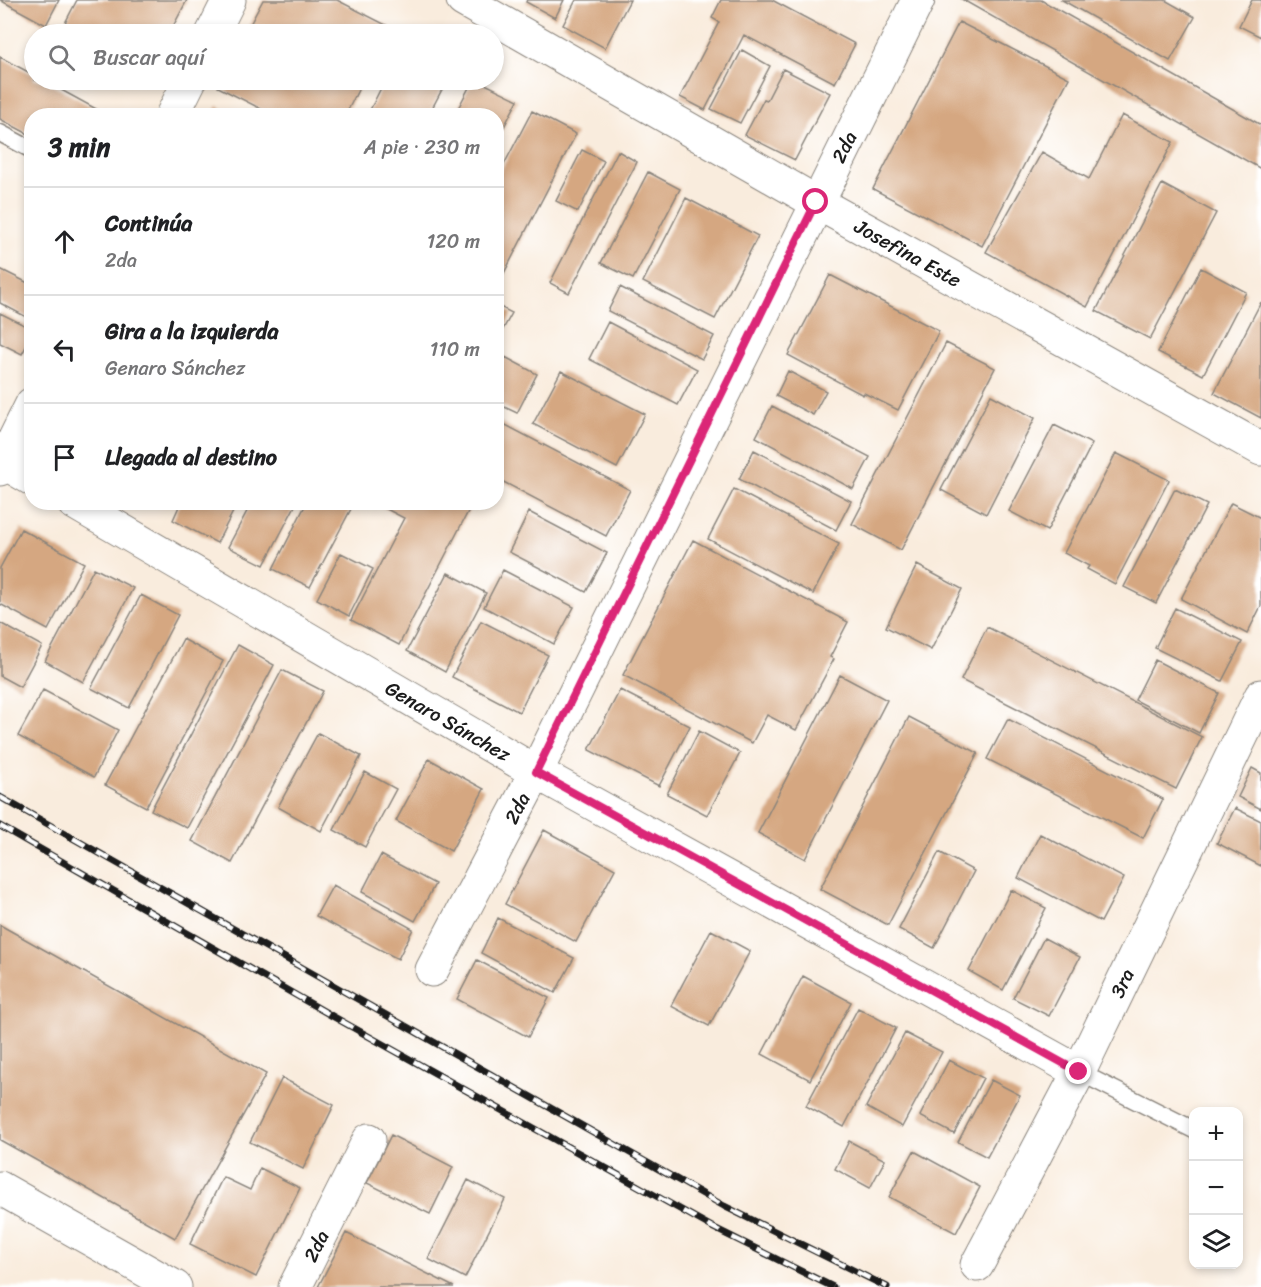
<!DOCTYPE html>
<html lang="es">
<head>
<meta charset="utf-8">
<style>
	:root { --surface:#fff; --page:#f6f6f6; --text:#202124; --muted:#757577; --line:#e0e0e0 }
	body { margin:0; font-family:Sriracha,sans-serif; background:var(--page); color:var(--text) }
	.controls { position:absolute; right:18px; bottom:18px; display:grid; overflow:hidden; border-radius:12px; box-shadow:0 3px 9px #0003 }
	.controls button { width:54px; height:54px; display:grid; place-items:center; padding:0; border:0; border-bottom:2px solid var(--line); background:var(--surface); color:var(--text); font:30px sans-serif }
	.stop { position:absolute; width:18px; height:18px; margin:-14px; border:4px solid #db2777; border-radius:50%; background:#fff }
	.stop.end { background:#db2777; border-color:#fff; box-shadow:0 2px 6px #0008 }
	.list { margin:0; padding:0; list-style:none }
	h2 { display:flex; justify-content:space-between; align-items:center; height:78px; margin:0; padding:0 24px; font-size:26px }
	h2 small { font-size:20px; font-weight:400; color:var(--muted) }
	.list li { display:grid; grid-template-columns:39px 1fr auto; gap:18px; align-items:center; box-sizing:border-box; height:108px; padding:0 24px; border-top:2px solid var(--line) }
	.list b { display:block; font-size:22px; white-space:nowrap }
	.list p { margin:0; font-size:20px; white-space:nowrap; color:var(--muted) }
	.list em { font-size:20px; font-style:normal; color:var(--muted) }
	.icon { flex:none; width:33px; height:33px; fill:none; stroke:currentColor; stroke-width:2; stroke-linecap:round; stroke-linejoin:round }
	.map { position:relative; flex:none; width:1261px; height:1287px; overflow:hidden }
	.search { position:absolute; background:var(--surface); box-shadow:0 3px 9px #0003; left:24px; top:24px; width:480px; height:66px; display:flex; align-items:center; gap:15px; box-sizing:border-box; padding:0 21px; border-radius:33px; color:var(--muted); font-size:22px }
	.panel { position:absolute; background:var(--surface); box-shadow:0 3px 9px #0003; left:24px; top:108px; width:480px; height:402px; border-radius:24px }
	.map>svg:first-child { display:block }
</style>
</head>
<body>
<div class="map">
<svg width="1261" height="1287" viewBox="0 0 1261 1287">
	<rect width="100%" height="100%" fill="#fff"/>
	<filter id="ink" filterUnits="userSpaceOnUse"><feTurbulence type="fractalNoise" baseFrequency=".0167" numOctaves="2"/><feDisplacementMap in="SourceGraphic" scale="12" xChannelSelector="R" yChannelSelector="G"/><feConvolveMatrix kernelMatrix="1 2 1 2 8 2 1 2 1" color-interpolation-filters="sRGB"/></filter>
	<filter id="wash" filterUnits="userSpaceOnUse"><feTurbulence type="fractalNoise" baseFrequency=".008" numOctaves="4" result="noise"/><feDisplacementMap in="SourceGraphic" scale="24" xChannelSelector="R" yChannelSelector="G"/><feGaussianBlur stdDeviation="1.35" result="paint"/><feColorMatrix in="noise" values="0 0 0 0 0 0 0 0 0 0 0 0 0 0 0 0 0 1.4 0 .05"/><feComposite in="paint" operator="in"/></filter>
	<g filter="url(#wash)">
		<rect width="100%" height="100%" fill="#f9ecdd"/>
		<g id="blocks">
			<path fill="#d5a781" d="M0,0H59L46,25Z
				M77,0H187L169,34H72L62,29Z
				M263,0H337L390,27L387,34H245Z
				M527,0H564L555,18L526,2Z
				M576,0H630L605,48L563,25Z
				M721,0H772L855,44L835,83L744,35L705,110L680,97L719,22L712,18Z
				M963,0H1041L1261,125V169Z
				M1062,0H1165L1195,17L1170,61Z
				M1252,0H1261V37L1239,26Z
				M959,22L1069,78L982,246L873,189Z
				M742,50L770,66L740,123L711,109Z
				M0,57L34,75V80H43L109,116H32V136L0,119Z
				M783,69L830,93L795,160L745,135L764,99L767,100Z
				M222,80H363L345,116H275L218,87Z
				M385,80H447L428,116H367Z
				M473,80H477L518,100L496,142V116H454Z
				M217,106L236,116H212Z
				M532,111L576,134L502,277L496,274V180Z
				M1122,115L1173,142L1087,307L986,252L1042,152L1089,179Z
				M582,150L604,161L578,212L556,201Z
				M618,151L637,162L569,293L550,283Z
				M648,172L680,189L633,279L601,263Z
				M1162,184L1216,213L1150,339L1096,311Z
				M686,198L758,236L715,319L643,282Z
				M1201,268L1246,292L1203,375L1158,352Z
				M0,269L32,285V320L0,303Z
				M830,275L939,331L898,410L864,393L863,395L788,355Z
				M620,287L714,336L702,359L608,311Z
				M1261,302V418L1214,393Z
				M496,305L512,313L496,342Z
				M0,313L32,329V335L22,354L0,343Z
				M608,322L697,369L678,405L589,359Z
				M946,343L995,368L901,550L852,524Z
				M505,357L537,374L517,413L496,403V372Z
				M561,371L645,414L617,468L533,424Z
				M788,371L826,391L813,415L776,396Z
				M991,395L1035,418L986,514L941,490Z
				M772,406L870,457L853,489L756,437Z
				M496,420L630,490L606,536L496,478Z
				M1054,425L1092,444L1047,531L1009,511Z
				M754,450L851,501L836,530L739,479Z
				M1116,453L1169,480L1115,584L1087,569L1089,566L1064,553Z
				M734,489L839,544L813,594L708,539Z
				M1175,489L1207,505L1156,603L1124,587Z
				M181,502H238L217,543L173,520Z
				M252,502H297L264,565L228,547Z
				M307,502H348L353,505L310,587L273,569Z
				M373,502H473L399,645L351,620L404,518Z
				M1231,503L1261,518V606L1247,634L1181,599Z
				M529,512L607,553L586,592L509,552Z
				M21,529L84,563L48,630L0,604V568Z
				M693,540L848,622L830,657L834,659L796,730L767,715L752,743L623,675Z
				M341,553L373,569L349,616L317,599Z
				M917,565L962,589L931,650L886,627Z
				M94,568L133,588L83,682L45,661Z
				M503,570L574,607L554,644L484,607Z
				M448,573L486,593L445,672L407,651Z
				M141,595L178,615L129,708L91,688Z
				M1175,608L1242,642L1222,681L1155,648Z
				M481,621L548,655L519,712L452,677Z
				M0,623L42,646L20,687L0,676Z
				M987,627L1202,737L1176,789L961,680Z
				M183,639L223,661L146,807L105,785Z
				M238,645L274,665L187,828L151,810Z
				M1155,660L1219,693L1199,733L1135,700Z
				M282,670L323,691L232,863L192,841Z
				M840,675L887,700L805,859L758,833Z
				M43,690L118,730L94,777L18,736Z
				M620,690L690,726L659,786L589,750Z
				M909,717L978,753L888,925L820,889Z
				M1008,719L1163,799L1143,838L987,759Z
				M699,731L740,753L707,815L667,794Z
				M318,733L361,756L321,831L278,807Z
				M429,759L484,789L451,851L396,821Z
				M1252,768L1261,773V809L1238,797Z
				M365,772L396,789L365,847L334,830Z
				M1235,808L1261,821V866L1217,843Z
				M544,830L615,869L576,942L505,904Z
				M1040,834L1124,878L1101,922L1018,878Z
				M939,852L974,871L934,948L899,929Z
				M381,855L435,884L415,921L362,892Z
				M333,885L413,929L398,959L316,916Z
				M1011,890L1046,908L1003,990L969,971Z
				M498,918L574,958L555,993L481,953Z
				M0,925L266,1074L175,1238L0,1140Z
				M711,930L750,951L709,1026L671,1006Z
				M1044,938L1080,957L1049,1016L1013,998Z
				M477,960L549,998L528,1037L457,999Z
				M803,976L851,1002L810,1080L762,1054Z
				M858,1008L896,1028L844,1127L806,1106Z
				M905,1033L942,1052L902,1127L866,1107Z
				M949,1060L983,1078L954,1134L920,1116Z
				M282,1078L334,1105L303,1169L250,1142Z
				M991,1080L1020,1095L987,1157L958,1142Z
				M391,1135L453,1167L430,1214L367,1183Z
				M849,1141L885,1160L870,1188L835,1169Z
				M914,1151L980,1187L956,1233L889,1197Z
				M260,1168L300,1188L256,1277L190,1244L223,1177L250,1190Z
				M468,1180L505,1199L465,1278L428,1259Z
				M346,1233L454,1287H318Z"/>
		</g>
	</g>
	<g filter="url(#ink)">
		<use href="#blocks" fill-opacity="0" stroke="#8a847c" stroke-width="1.5"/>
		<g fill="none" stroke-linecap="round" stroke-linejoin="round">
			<defs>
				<path id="service" d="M0,133L32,150
					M1079,1072L1194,1130"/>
				<path id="minor" d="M463,0L816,202L1261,449
					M212,34L229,0
					M172,116L190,80
					M0,460L32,479
					M0,469L32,404
					M73,502L536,772L1079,1072
					M432,970L536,772L918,0
					M0,1188L175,1287
					M977,1265L1079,1072L1261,696
					M295,1287L369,1140"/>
			</defs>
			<use href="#service" stroke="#8a847c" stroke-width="19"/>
			<use href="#minor" stroke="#8a847c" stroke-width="35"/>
			<use href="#service" stroke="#fff" stroke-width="16"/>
			<use href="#minor" stroke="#fff" stroke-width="33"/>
			<defs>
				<path id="rail" d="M0,797L724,1206L887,1287
					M0,826L334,1017L712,1227L833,1287"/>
			</defs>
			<use href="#rail" stroke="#1c1c1c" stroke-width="7"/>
			<use href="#rail" stroke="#fff" stroke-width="4.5" stroke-dasharray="14" stroke-linecap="butt"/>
		</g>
	</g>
	<g fill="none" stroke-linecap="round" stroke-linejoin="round" filter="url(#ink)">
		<path stroke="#db2777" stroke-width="8" d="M816,202L536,772L1079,1072"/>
	</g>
	<g text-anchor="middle" stroke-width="5" stroke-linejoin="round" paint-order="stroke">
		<g font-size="20" fill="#1c1c1c" stroke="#fff">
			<text transform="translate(844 147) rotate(-63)" y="7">2da</text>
			<text transform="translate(908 253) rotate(29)" y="7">Josefina Este</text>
			<text transform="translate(448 721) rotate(30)" y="7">Genaro Sánchez</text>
			<text transform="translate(517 808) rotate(-62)" y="7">2da</text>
			<text transform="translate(1122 983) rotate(-64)" y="7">3ra</text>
			<text transform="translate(316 1246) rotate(-63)" y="7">2da</text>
		</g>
	</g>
</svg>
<div class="controls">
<button>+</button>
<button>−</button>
<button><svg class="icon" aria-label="layers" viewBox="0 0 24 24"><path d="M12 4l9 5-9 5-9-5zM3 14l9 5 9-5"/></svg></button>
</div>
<div class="stop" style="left:816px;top:202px"></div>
<div class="stop end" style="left:1079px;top:1072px"></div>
<div class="search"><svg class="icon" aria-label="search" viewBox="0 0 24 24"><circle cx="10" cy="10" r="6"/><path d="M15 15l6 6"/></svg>Buscar aquí</div>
<section class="panel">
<h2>3 min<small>A pie · 230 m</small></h2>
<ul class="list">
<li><svg class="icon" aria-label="ahead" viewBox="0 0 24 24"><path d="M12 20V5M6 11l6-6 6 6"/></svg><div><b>Continúa</b><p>2da</p></div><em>120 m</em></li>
<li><svg class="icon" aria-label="left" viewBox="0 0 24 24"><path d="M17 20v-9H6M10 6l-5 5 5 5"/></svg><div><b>Gira a la izquierda</b><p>Genaro Sánchez</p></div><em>110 m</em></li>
<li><svg class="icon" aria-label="arrive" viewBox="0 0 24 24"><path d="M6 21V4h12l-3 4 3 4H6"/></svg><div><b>Llegada al destino</b></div></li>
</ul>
</section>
</div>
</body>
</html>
